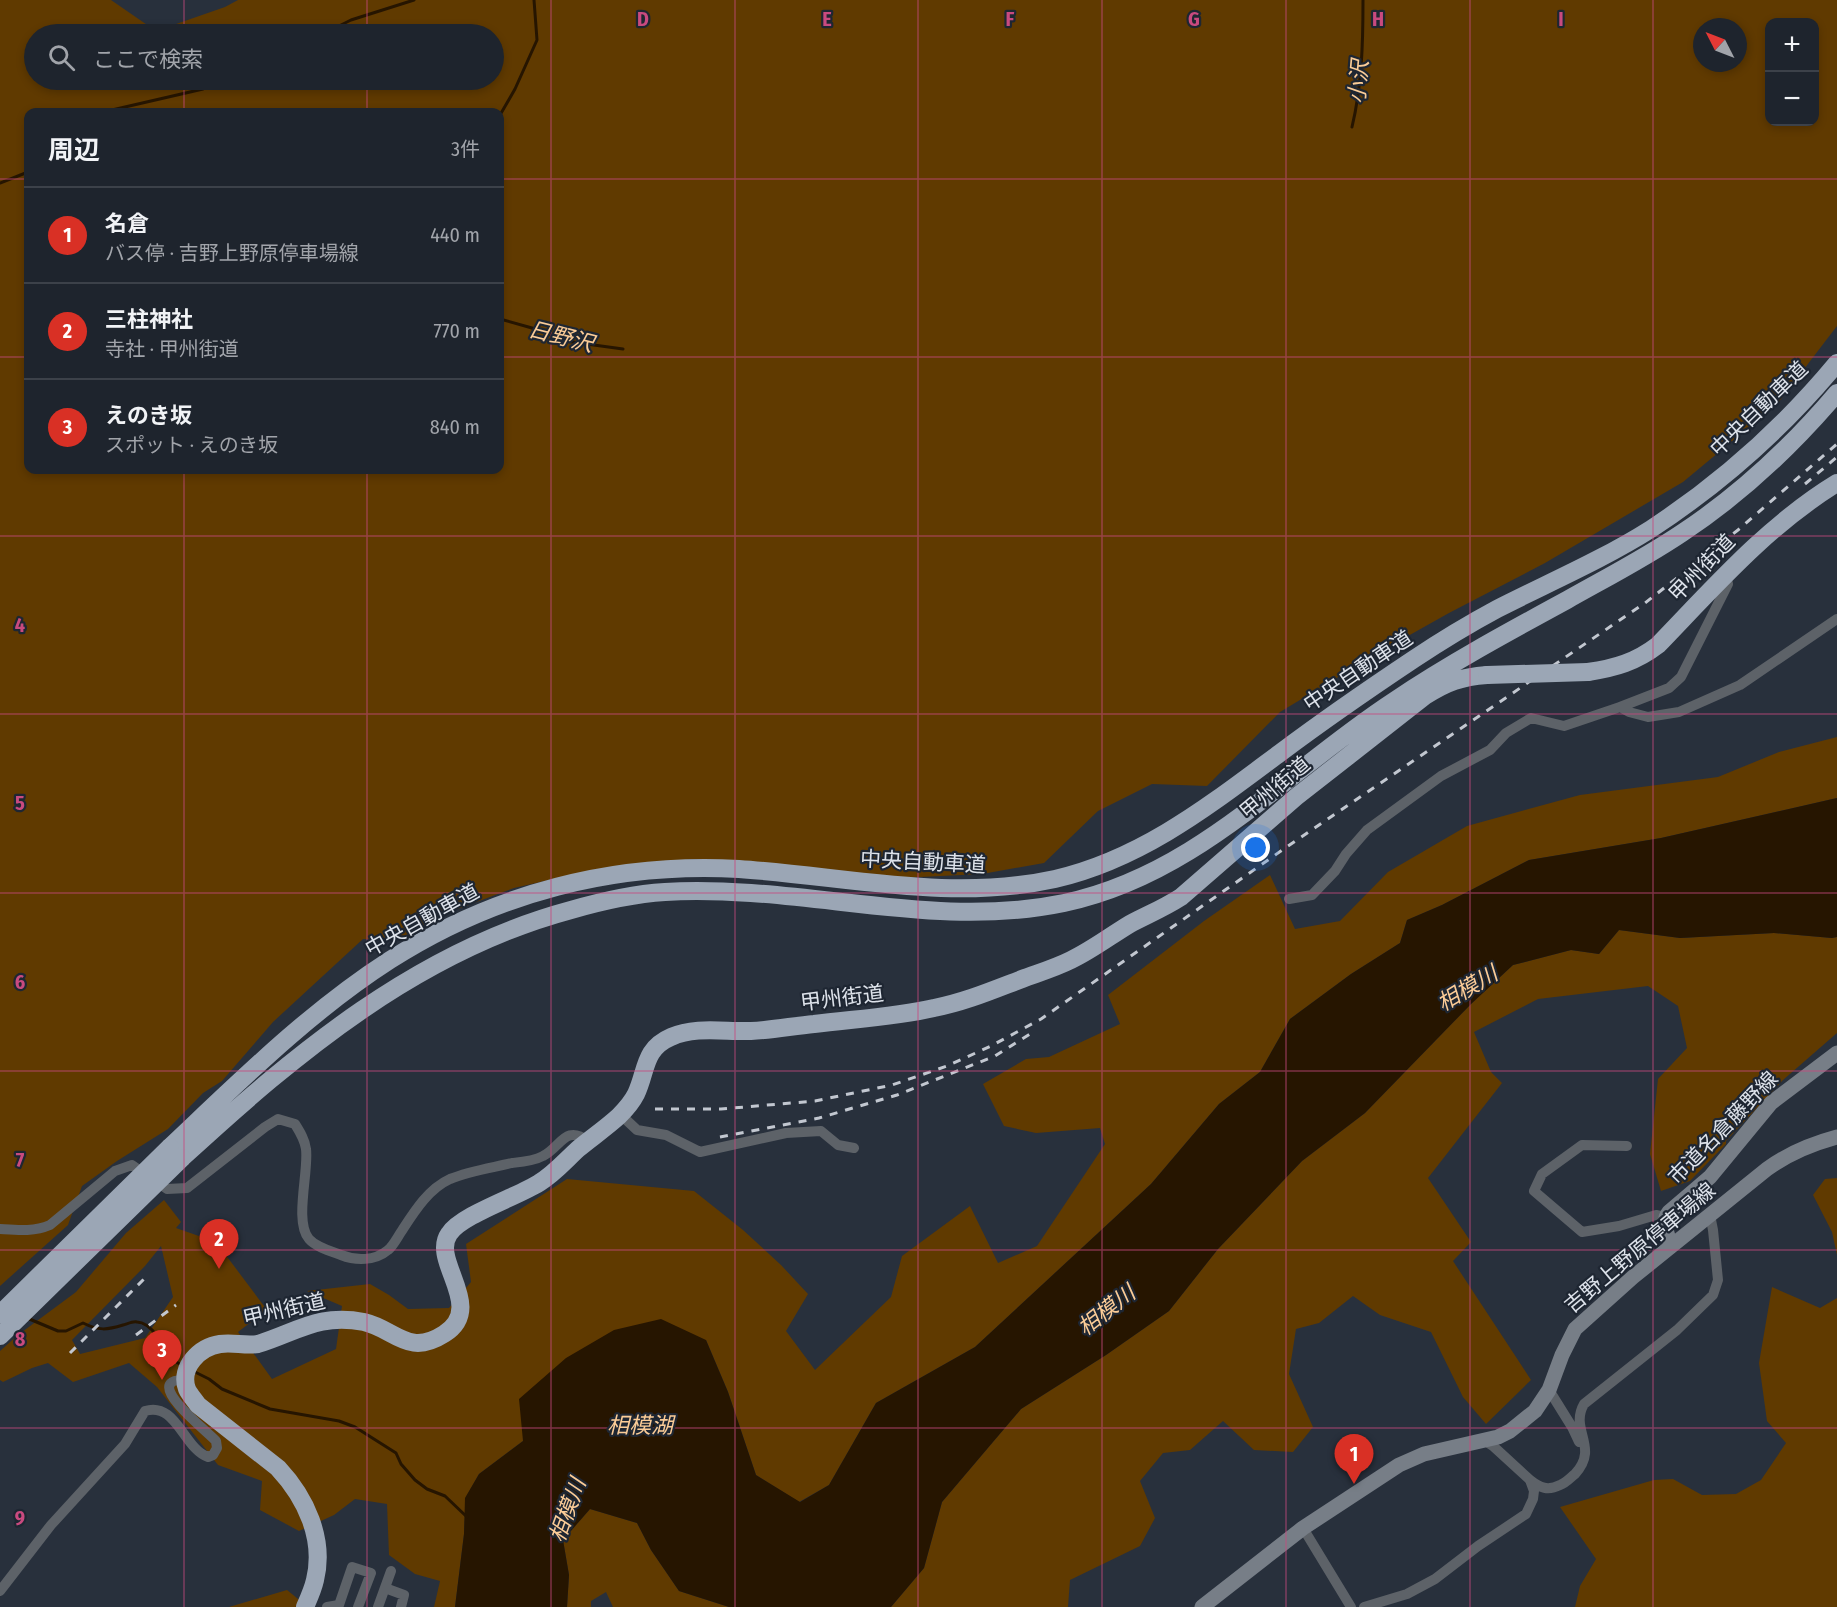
<!DOCTYPE html>
<html lang="ja">
<head>
<meta charset="utf-8">
<style>
	:root { --surface:#1e242d; --page:#2b3039; --text:#f1f3f6; --muted:#a1a4aa; --line:#3c4149; --accent:#d93025 }
	body { margin:0; font-family:"Fira Sans Condensed","Noto Sans JP",sans-serif; background:var(--page); color:var(--text) }
	.controls { position:absolute; right:18px; top:18px; display:grid; overflow:hidden; border-radius:12px; box-shadow:0 3px 9px #0003 }
	.controls button { width:54px; height:54px; display:grid; place-items:center; padding:0; border:0; border-bottom:2px solid var(--line); background:var(--surface); color:var(--text); font:30px sans-serif }
	.compass { position:absolute; left:1693px; top:18px; width:54px; height:54px; border-radius:50%; background:var(--surface); box-shadow:0 3px 9px #0003; rotate:312deg }
	.you { position:absolute; left:1256px; top:848px; width:21px; height:21px; margin:-15px; border:4px solid #fff; border-radius:50%; background:#1a73e8; box-shadow:0 0 0 9px #1a73e833 }
	.badge { display:grid; place-items:center; width:39px; height:39px; border-radius:50%; background:var(--accent); color:#fff; font-size:20px; font-weight:700 }
	.pin { position:absolute; translate:-50% -50px; filter:drop-shadow(0 2px 3px #0008) }
	.pin::after { content:''; position:absolute; top:32px; width:21px; height:18px; background:inherit; clip-path:polygon(0 0,100% 0,50% 100%) }
	.list { margin:0; padding:0; list-style:none }
	h2 { display:flex; justify-content:space-between; align-items:center; height:78px; margin:0; padding:0 24px; font-size:26px }
	h2 small { font-size:20px; font-weight:400; color:var(--muted) }
	.list li { display:grid; grid-template-columns:39px 1fr auto; gap:18px; align-items:center; box-sizing:border-box; height:96px; padding:0 24px; border-top:2px solid var(--line) }
	.list b { display:block; font-size:22px; white-space:nowrap }
	.list p { margin:0; font-size:20px; white-space:nowrap; color:var(--muted) }
	.list em { font-size:20px; font-style:normal; color:var(--muted) }
	.icon { flex:none; width:33px; height:33px; fill:none; stroke:currentColor; stroke-width:2; stroke-linecap:round; stroke-linejoin:round }
	.map { position:relative; flex:none; width:1837px; height:1607px; overflow:hidden }
	.search { position:absolute; background:var(--surface); box-shadow:0 3px 9px #0003; left:24px; top:24px; width:480px; height:66px; display:flex; align-items:center; gap:15px; box-sizing:border-box; padding:0 21px; border-radius:33px; color:var(--muted); font-size:22px }
	.panel { position:absolute; background:var(--surface); box-shadow:0 3px 9px #0003; left:24px; top:108px; width:480px; height:366px; border-radius:12px }
	.map>svg:first-child { display:block }
</style>
</head>
<body>
<div class="map">
<svg width="1837" height="1607" viewBox="0 0 1837 1607">
	<rect width="100%" height="100%" fill="#28303c"/>
	<path fill="#603a00" fill-rule="evenodd" d="M0,0H111L156,31L225,7L238,0H1837V326L1778,403L1683,482L1545,563L1449,613L1383,650L1280,712L1207,786L1152,784L1098,811L1044,863L982,874L900,878L698,859L642,863L593,870L514,888L455,910L399,940L363,939L273,1022L222,1081L203,1093L168,1129L117,1161L82,1186L68,1225L0,1286ZM1770,22H1814V122H1770ZM1702,27H1738V63H1702ZM34,34H494V80H34ZM28,112H500V470H28Z
		M1837,737V798L1661,838L1529,860L1442,905L1407,920L1400,943L1351,974L1290,1019L1260,1072L1219,1104L1151,1184L975,1347L876,1403L829,1485L799,1502L756,1475L728,1392L706,1340L523,1441L479,1474L466,1497L464,1534L455,1607H434L440,1581L415,1574L389,1555L387,1504L355,1499L334,1515L299,1531L260,1510L262,1481L218,1465L157,1387L129,1363L73,1382L48,1363L32,1368L3,1382L0,1380V1351L18,1335L76,1292L126,1233L164,1200L181,1222L176,1228L216,1242L267,1310L238,1332L272,1379L336,1349L342,1306L307,1291L370,1284L389,1295L408,1309L449,1308L471,1282L466,1244L567,1179L694,1191L743,1230L781,1265L808,1294L786,1331L815,1370L891,1297L902,1256L970,1206L998,1263L1037,1246L1105,1144L1100,1128L1036,1133L1004,1126L983,1084L1026,1059L1049,1057L1120,1024L1108,995L1204,921L1270,875L1295,929L1340,921L1388,872L1467,826L1580,795L1718,777L1779,752ZM161,1246L173,1297L145,1338L80,1354L72,1340L145,1266Z
		M1619,930L1680,938L1774,933L1832,938L1837,937V1033L1783,1080L1726,1141V1144L1690,1181L1661,1191L1650,1154L1658,1079L1687,1048L1678,1006L1648,986L1538,999L1474,1032L1491,1072L1502,1083L1428,1178L1471,1242L1453,1261L1531,1380L1486,1424L1463,1397L1431,1332L1380,1315L1353,1296L1319,1323L1296,1329L1289,1374L1313,1427L1293,1452L1254,1450L1223,1421L1190,1450L1163,1453L1140,1481L1155,1518L1140,1546L1070,1580L1068,1607H891L924,1568L942,1502L1021,1409L1106,1355L1169,1311L1218,1249L1302,1161L1365,1113L1471,1004L1513,965L1571,950L1599,954Z
		M1837,1178V1255L1832,1232L1813,1195L1825,1179Z
		M1772,1287L1820,1308L1837,1298V1607H1575L1580,1586L1596,1559L1560,1507L1654,1480L1673,1479L1702,1495L1736,1494L1761,1480L1786,1443L1767,1421L1759,1363Z
		M590,1509L637,1523L651,1550L679,1591L729,1607H613L606,1592L591,1601V1607H567L569,1575L563,1540Z
		M287,1590L308,1607H229Z"/>
	<path fill="#261500" d="M1837,798V937L1832,938L1774,933L1680,938L1619,930L1599,954L1571,950L1513,965L1471,1004L1365,1113L1302,1161L1218,1249L1169,1311L1106,1355L1021,1409L942,1502L924,1568L891,1607H729L679,1591L651,1550L637,1523L590,1509L563,1540L569,1575L567,1607H455L464,1534L465,1498L479,1474L523,1441L519,1399L566,1358L614,1330L661,1319L706,1340L728,1392L756,1475L800,1502L829,1485L876,1403L975,1347L1151,1184L1219,1104L1260,1072L1290,1019L1351,974L1400,943L1407,920L1442,905L1529,860L1661,838Z"/>
	<g fill="none" stroke-linecap="round" stroke-linejoin="round">
		<path stroke="#261500" stroke-width="3" d="M323,34L351,20L414,0
			M109,112L112,110L203,89L217,80
			M500,115L515,89L537,40L534,0
			M1352,127C1362,85 1363,43 1363,0
			M0,183L28,172
			M500,319L532,328L572,342L623,349
			M27,1318L58,1331H66L83,1323C99,1331 107,1330 123,1325C127,1324 133,1321 137,1322C151,1322 166,1347 170,1359L182,1365
			M193,1371L209,1379L222,1389L270,1409L339,1421L355,1427L396,1453L401,1464L415,1480L427,1489L445,1496L467,1517"/>
		<path stroke="#5d6268" stroke-width="10" d="M1620,707L1669,688L1681,677L1728,584L1726,575
			M1289,899L1312,895L1335,871L1346,854L1367,830L1441,776L1490,750L1506,733L1531,718L1564,726L1620,707L1629,712L1648,717L1679,712L1740,685L1837,619
			M621,1115L637,1130L666,1135L700,1152L786,1133L821,1131L838,1145L854,1148
			M1627,1146L1582,1145L1542,1174L1534,1191L1582,1232L1619,1226L1656,1215L1665,1217
			M0,1229C16,1230 34,1232 50,1225L115,1171L132,1165L167,1189L187,1188L265,1127L278,1119L295,1124C300,1132 305,1140 306,1149C309,1171 294,1222 309,1239C316,1247 330,1251 341,1255C356,1261 375,1261 388,1250C393,1246 397,1238 401,1232C414,1212 428,1189 450,1179C470,1171 491,1168 512,1163C522,1162 534,1161 543,1156C561,1147 565,1124 588,1141
			M1549,1390L1572,1427L1579,1442
			M1530,1480C1540,1488 1548,1491 1560,1485C1566,1483 1570,1478 1575,1474C1600,1447 1569,1430 1584,1404L1677,1330L1713,1295L1718,1280L1713,1230L1710,1215
			M1303,1528L1351,1607
			M385,1588L404,1595L401,1607
			M0,1591L51,1525L125,1444L145,1411C176,1401 184,1449 208,1457L213,1455L217,1448L216,1441C209,1433 159,1394 171,1383C173,1380 182,1380 185,1380
			M327,1607L339,1605L352,1567L371,1573L358,1607
			M378,1607L391,1571
			M1364,1607L1407,1594L1435,1579L1478,1546L1526,1514L1533,1499L1534,1491L1530,1480L1493,1446L1484,1440"/>
		<path stroke="#777e87" stroke-width="15" d="M1671,1246C1668,1235 1661,1222 1669,1212L1710,1177L1771,1103L1837,1053
			M1202,1607L1303,1528L1399,1465L1424,1454L1498,1437L1510,1431L1535,1411L1549,1390L1562,1355L1575,1329L1633,1277L1767,1169C1789,1153 1811,1144 1837,1137"/>
		<path stroke="#9ba6b5" stroke-width="18" d="M1588,672C1615,668 1636,662 1658,645C1714,587 1768,525 1837,483
			M170,1147C240,1081 309,1012 390,960C495,893 614,862 739,869C844,876 950,902 1055,879C1142,859 1210,805 1280,753C1324,720 1369,689 1414,659C1441,641 1469,624 1497,609C1548,583 1602,560 1651,529C1721,483 1784,427 1837,363
			M182,1158C296,1053 418,951 571,910C602,901 633,894 665,892C693,890 722,891 751,893C855,900 959,925 1064,903C1197,875 1285,772 1394,701C1449,664 1508,632 1567,600C1606,578 1645,558 1682,533C1741,494 1792,446 1837,393
			M305,1607C309,1598 313,1589 315,1580C325,1539 306,1498 278,1468L198,1405C194,1399 189,1394 187,1389C179,1367 200,1347 220,1344C233,1342 245,1346 258,1344C297,1332 319,1313 364,1322C395,1329 408,1357 444,1334C487,1307 430,1261 449,1234C461,1215 517,1197 539,1183C554,1174 565,1161 578,1149C591,1138 606,1128 619,1116C625,1110 632,1102 636,1094C647,1071 643,1049 671,1037C695,1026 725,1032 751,1031C772,1030 793,1026 814,1024C854,1019 895,1017 934,1008C965,1002 993,990 1022,979C1038,973 1055,968 1071,960C1092,950 1110,936 1130,924C1147,915 1164,908 1181,897L1296,797L1425,696C1447,682 1461,677 1487,675"/>
		<path stroke="#c2c7d0" stroke-width="3" stroke-dasharray="8 8" stroke-linecap="butt" d="M1805,484L1837,457
			M655,1109H721L815,1101L892,1085L947,1066L991,1046L1041,1019L1288,846L1645,603L1738,530L1837,444
			M720,1137L819,1118L897,1095L995,1056L1030,1034
			M136,1335L176,1305
			M70,1353L147,1276"/>
		<path stroke="#9ba6b5" stroke-width="18" d="M1487,675L1588,672
			M0,1314L170,1147
			M0,1336L182,1158"/>
	</g>
	<path fill="none" stroke="#c94a7f" stroke-width="1.5" stroke-opacity="0.55" d="M184,0V34M367,0V34M551,0V1607M735,0V1607M918,0V1607M1102,0V1607M1286,0V1607M1470,0V1607M1653,0V1607M184,80V112M367,80V112M0,179H28M500,179H1837M0,357H28M500,357H1837M184,470V1607M367,470V1607M0,536H1837M0,714H1837M0,893H1837M0,1071H1837M0,1250H1837M0,1428H1837"/>
	<g text-anchor="middle" stroke-width="4.5" stroke-linejoin="round" paint-order="stroke">
		<g font-size="21" fill="#dde2ea" stroke="#1e2632">
			<text transform="translate(1759 409) rotate(-44)" y="7">中央自動車道</text>
			<text transform="translate(1702 568) rotate(-46)" y="7">甲州街道</text>
			<text transform="translate(1358 671) rotate(-34)" y="7">中央自動車道</text>
			<text transform="translate(1275 788) rotate(-40)" y="7">甲州街道</text>
			<text transform="translate(923 862) rotate(3)" y="7">中央自動車道</text>
			<text transform="translate(422 920) rotate(-29)" y="7">中央自動車道</text>
			<text transform="translate(842 998) rotate(-7)" y="7">甲州街道</text>
			<text transform="translate(1723 1128) rotate(-46)" y="7">市道名倉藤野線</text>
			<text transform="translate(1640 1248) rotate(-40)" y="7">吉野上野原停車場線</text>
			<text transform="translate(284 1310) rotate(-13)" y="7">甲州街道</text>
		</g>
		<g font-size="22" font-style="italic" fill="#fbcc97" stroke="#1e2632">
			<text transform="translate(1358 82) rotate(-85)" y="8">小沢</text>
			<text transform="translate(561 336) rotate(14)" y="8">日野沢</text>
			<text transform="translate(1467 988) rotate(-31)" y="8">相模川</text>
			<text transform="translate(1106 1310) rotate(-38)" y="8">相模川</text>
			<text x="640" y="1433">相模湖</text>
			<text transform="translate(567 1510) rotate(-70)" y="8">相模川</text>
		</g>
	</g>
	<g font-size="20" text-anchor="middle" font-weight="bold" fill="#c94a7f" stroke="#1e2632" stroke-width="4.5" stroke-linejoin="round" paint-order="stroke">
		<text x="643" y="26">D</text>
		<text x="827" y="26">E</text>
		<text x="1010" y="26">F</text>
		<text x="1194" y="26">G</text>
		<text x="1378" y="26">H</text>
		<text x="1561" y="26">I</text>
		<text x="20" y="632">4</text>
		<text x="20" y="810">5</text>
		<text x="20" y="989">6</text>
		<text x="20" y="1167">7</text>
		<text x="20" y="1346">8</text>
		<text x="20" y="1525">9</text>
	</g>
</svg>
<div class="controls">
<button>+</button>
<button>−</button>
</div>
<svg class="compass" viewBox="-18 -18 36 36"><path d="M0-13l5 13h-10z" fill="#e53935"/><path d="M0 13l5-13h-10z" fill="#a1a4aa"/></svg>
<div class="you"></div>
<div class="pin badge" style="left:1354px;top:1484px">1</div>
<div class="pin badge" style="left:219px;top:1269px">2</div>
<div class="pin badge" style="left:162px;top:1380px">3</div>
<div class="search"><svg class="icon" aria-label="search" viewBox="0 0 24 24"><circle cx="10" cy="10" r="6"/><path d="M15 15l6 6"/></svg>ここで検索</div>
<section class="panel">
<h2>周辺<small>3件</small></h2>
<ul class="list">
<li><span class="badge">1</span><div><b>名倉</b><p>バス停 · 吉野上野原停車場線</p></div><em>440 m</em></li>
<li><span class="badge">2</span><div><b>三柱神社</b><p>寺社 · 甲州街道</p></div><em>770 m</em></li>
<li><span class="badge">3</span><div><b>えのき坂</b><p>スポット · えのき坂</p></div><em>840 m</em></li>
</ul>
</section>
</div>
</body>
</html>
